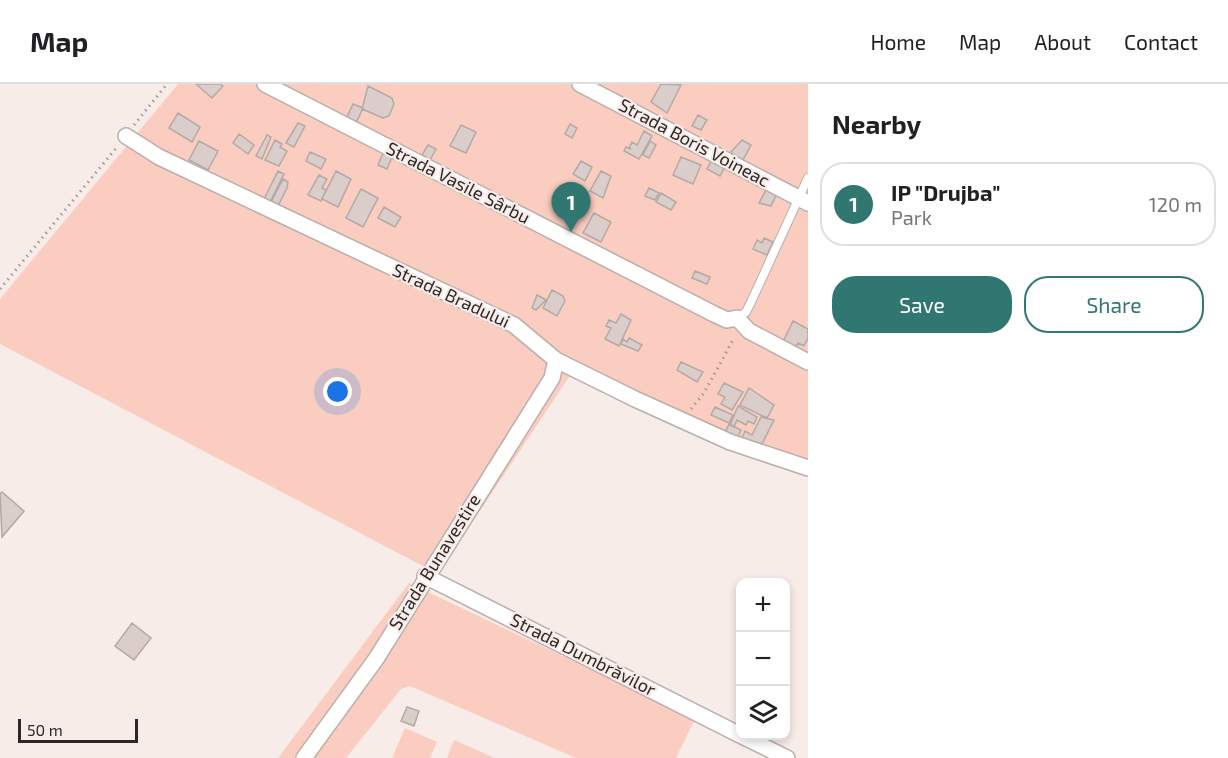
<!DOCTYPE html>
<html lang="en">
<head>
<meta charset="utf-8">
<style>
	:root { --surface:#fff; --page:#f6f6f6; --text:#202124; --muted:#757577; --line:#e0e0e0; --accent:#307771 }
	body { margin:0; font-family:"Exo 2",sans-serif; background:var(--page); color:var(--text) }
	.controls { position:absolute; right:18px; bottom:18px; display:grid; overflow:hidden; border-radius:12px; box-shadow:0 3px 9px #0003 }
	.controls button { width:54px; height:54px; display:grid; place-items:center; padding:0; border:0; border-bottom:2px solid var(--line); background:var(--surface); color:var(--text); font:30px sans-serif }
	.scale { position:absolute; left:18px; bottom:15px; width:120px; box-sizing:border-box; padding-left:6px; border:3px solid #2d2827; border-top:0; font-size:16px; line-height:21px; white-space:nowrap; color:#2d2827; -webkit-text-stroke:4px #f8ece8; paint-order:stroke }
	.you { position:absolute; left:338px; top:308px; width:21px; height:21px; margin:-15px; border:4px solid #fff; border-radius:50%; background:#1a73e8; box-shadow:0 0 0 9px #1a73e833 }
	.badge { display:grid; place-items:center; width:39px; height:39px; border-radius:50%; background:var(--accent); color:#fff; font-size:20px; font-weight:700 }
	.pin { position:absolute; translate:-50% -50px; filter:drop-shadow(0 2px 3px #0008) }
	.pin::after { content:''; position:absolute; top:32px; width:21px; height:18px; background:inherit; clip-path:polygon(0 0,100% 0,50% 100%) }
	.list { margin:0; padding:0; list-style:none }
	h2 { display:flex; justify-content:space-between; align-items:center; height:78px; margin:0; padding:0 24px; font-size:26px }
	h2 small { font-size:20px; font-weight:400; color:var(--muted) }
	.list li { display:grid; grid-template-columns:39px 1fr auto; gap:18px; align-items:center; box-sizing:border-box; height:84px; margin:0 12px 12px; padding:0 12px; border:2px solid var(--line); border-radius:24px }
	.list b { display:block; font-size:22px; white-space:nowrap }
	.list p { margin:0; font-size:20px; white-space:nowrap; color:var(--muted) }
	.list em { font-size:20px; font-style:normal; color:var(--muted) }
	.actions { display:flex; gap:12px; padding:18px 24px }
	.actions a { flex:1; padding:14px 0; border:2px solid var(--accent); border-radius:24px; text-align:center; font-size:21px; color:var(--accent) }
	.actions .main { background:var(--accent); color:#fff }
	.icon { flex:none; width:33px; height:33px; fill:none; stroke:currentColor; stroke-width:2; stroke-linecap:round; stroke-linejoin:round }
	.map { position:relative; flex:none; width:808px; height:674px; overflow:hidden }
	header { display:flex; align-items:center; gap:36px; box-sizing:border-box; height:84px; padding:0 30px; background:var(--surface); border-bottom:2px solid var(--line) }
	header strong { font-size:28px }
	nav { display:flex; gap:33px; margin-inline-start:auto; font-size:21px }
	main { display:flex }
	aside { flex:1; background:var(--surface) }
	.map>svg:first-child { display:block }
</style>
</head>
<body>
<header>
<strong>Map</strong>
<nav><a>Home</a><a>Map</a><a>About</a><a>Contact</a></nav>
</header>
<main>
<div class="map">
<svg width="808" height="674" viewBox="0 0 808 674">
	<rect width="100%" height="100%" fill="#f8ece8"/>
	<path fill="#fbcdc0" d="M178,0H808V378L571,290L438,490L0,260V215Z
		M409,499L695,635L676,674H576L410,602L401,605L346,674H278Z
		M405,644L437,658L430,674H392Z
		M454,656L495,674H447Z"/>
	<path fill="#dacdca" stroke="#b4a9a5" stroke-width="1.5" d="M196,0H220L223,2L212,14Z
		M661,0L681,1L667,29L651,18Z
		M368,2L392,14L394,20L389,32L383,34L362,25Z
		M353,20L363,24L356,39L346,35Z
		M178,29L200,43L192,58L169,44Z
		M698,31L707,36L701,46L692,42Z
		M298,39L305,42L294,63L286,59Z
		M570,40L577,44L572,54L565,50Z
		M461,41L476,48L466,69L450,62Z
		M644,47L652,52L639,75L624,67L626,63L631,65L629,64L632,58L637,61Z
		M239,50L254,61L248,70L233,59Z
		M267,51L271,53L262,75L256,72Z
		M275,56L282,60L280,63L287,67L279,82L265,76Z
		M742,56L751,61L743,76L730,69Z
		M199,57L218,67L208,86L189,76Z
		M650,57L656,61L649,74L643,71Z
		M428,61L436,65L430,76L422,71Z
		M384,67L393,71L387,85L378,81Z
		M310,68L326,75L321,85L306,77Z
		M681,73L701,81L693,100L673,91Z
		M712,76L725,82L720,92L707,85Z
		M581,77L592,83L585,97L573,90Z
		M278,87L284,90L270,118L264,115Z
		M336,87L351,95L338,123L322,115Z
		M601,87L611,92L603,114L590,107Z
		M319,91L327,95L322,104L326,106L321,117L308,111Z
		M283,95L288,98L287,104L278,122L271,118Z
		M649,104L659,109L655,116L645,112Z
		M767,104L777,109L771,122L759,119Z
		M361,105L378,114L363,143L346,134Z
		M661,109L676,118L671,126L656,118Z
		M384,123L401,133L395,143L378,134Z
		M594,129L611,138L601,158L583,149Z
		M764,154L773,158L767,171L753,165L757,156L762,159Z
		M695,187L710,193L707,200L692,194Z
		M552,206L563,212L565,217L557,232L543,224Z
		M537,211L546,216L536,226L532,224Z
		M621,230L631,236L619,262L605,255L611,244L606,242L609,236L616,239Z
		M793,237L808,245V254L804,262L798,259L795,264L783,258Z
		M629,254L642,261L638,267L621,260L623,255L627,258Z
		M681,278L703,288L697,298L677,286Z
		M724,299L743,308L732,326L721,320L725,313L718,310Z
		M749,304L774,321L767,334L740,321Z
		M738,322L757,333L754,340L748,337L746,341L737,336L734,343L730,341Z
		M715,323L733,331L729,339L711,331Z
		M761,333L774,336L761,362L741,356L745,347L752,351Z
		M729,340L741,346L737,355L725,349Z
		M2,408L24,427L2,453L0,410Z
		M132,539L151,554L134,576L115,562Z
		M407,623L419,627L414,642L401,637Z"/>
	<g fill="none" stroke-linecap="round" stroke-linejoin="round">
		<defs>
			<path id="service" d="M737,234L746,228L751,218L808,94"/>
			<path id="minor" d="M265,0L714,230L727,236L737,234L749,247L808,278
				M580,0L808,119
				M126,52L159,73L514,241L556,276L635,315L730,358L808,384
				M425,492L740,651
				M742,652L787,674
				M304,674L376,575L552,294L556,276"/>
		</defs>
		<use href="#service" stroke="#baaeaa" stroke-width="10"/>
		<use href="#minor" stroke="#baaeaa" stroke-width="18"/>
		<path stroke="#a39a98" stroke-width="3" stroke-dasharray="1.5 4.5" stroke-linecap="butt" d="M134,41L167,0
			M0,205L117,63
			M691,325L704,309L734,254"/>
		<use href="#service" stroke="#fff" stroke-width="8"/>
		<use href="#minor" stroke="#fff" stroke-width="15"/>
	</g>
	<g text-anchor="middle" stroke-width="4.5" stroke-linejoin="round" paint-order="stroke">
		<g font-size="18" fill="#2d2827" stroke="#f8ece8">
			<text transform="translate(694 59) rotate(28)" y="6">Strada Boris Voineac</text>
			<text transform="translate(458 99) rotate(27)" y="6">Strada Vasile Sârbu</text>
			<text transform="translate(451 212) rotate(25)" y="6">Strada Bradului</text>
			<text transform="translate(435 478) rotate(-58)" y="6">Strada Bunavestire</text>
			<text transform="translate(583 571) rotate(27)" y="6">Strada Dumbrăvilor</text>
		</g>
	</g>
</svg>
<div class="controls">
<button>+</button>
<button>−</button>
<button><svg class="icon" aria-label="layers" viewBox="0 0 24 24"><path d="M12 4l9 5-9 5-9-5zM3 14l9 5 9-5"/></svg></button>
</div>
<div class="scale">50 m</div>
<div class="you"></div>
<div class="pin badge" style="left:571px;top:148px">1</div>
</div>
<aside>
<h2>Nearby<small></small></h2>
<ul class="list">
<li><span class="badge">1</span><div><b>IP &quot;Drujba&quot;</b><p>Park</p></div><em>120 m</em></li>
</ul>
<div class="actions"><a class="main">Save</a><a>Share</a></div>
</aside>
</main>
</body>
</html>
